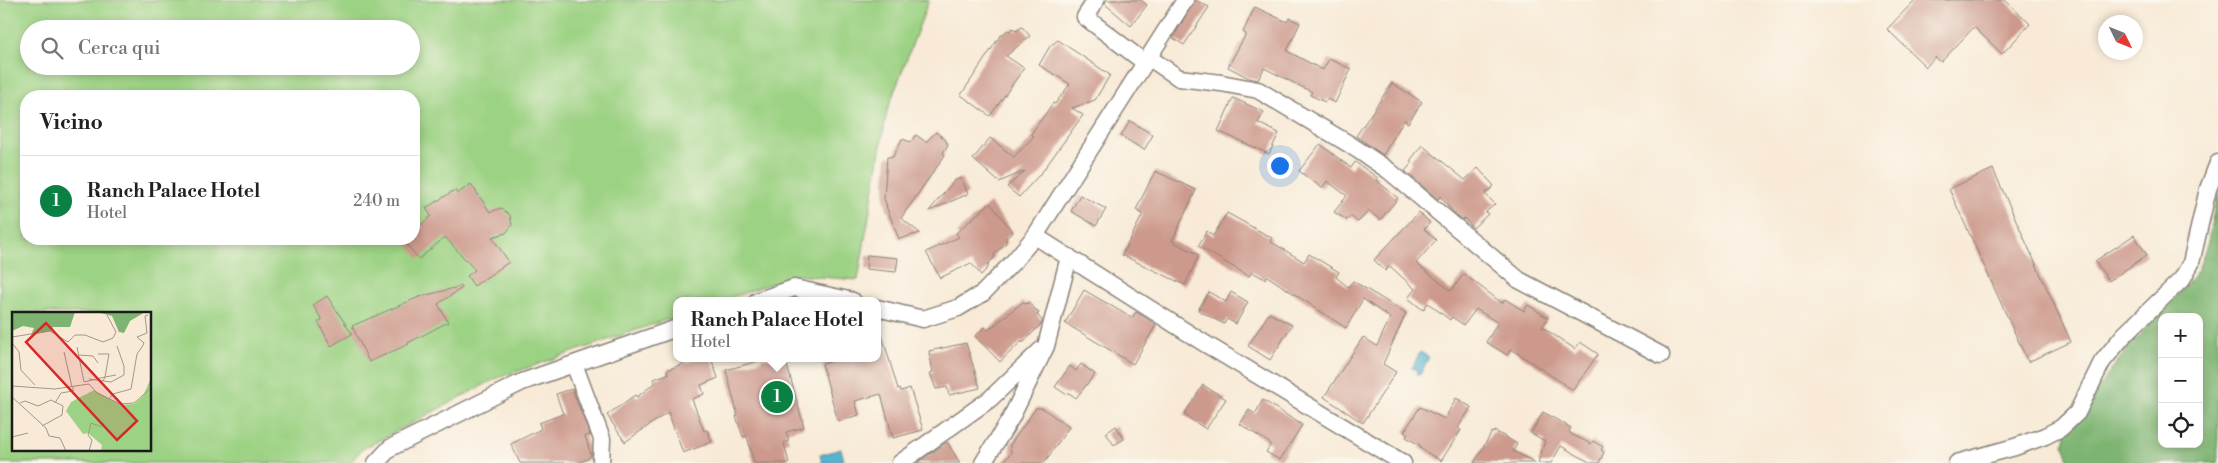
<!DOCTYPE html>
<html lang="it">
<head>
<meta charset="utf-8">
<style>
	:root { --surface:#fff; --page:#f6f6f6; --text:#202124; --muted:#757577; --line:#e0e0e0; --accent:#0b8043 }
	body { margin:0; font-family:"Libre Bodoni",serif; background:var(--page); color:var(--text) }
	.controls { position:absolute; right:15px; bottom:15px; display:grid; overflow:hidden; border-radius:10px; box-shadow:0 2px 8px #0003 }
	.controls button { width:45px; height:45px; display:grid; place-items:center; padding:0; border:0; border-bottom:1px solid var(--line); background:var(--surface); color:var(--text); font:25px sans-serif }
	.compass { position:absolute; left:2098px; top:15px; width:45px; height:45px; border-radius:50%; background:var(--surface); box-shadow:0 2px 8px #0003; rotate:133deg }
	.you { position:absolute; left:1279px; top:165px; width:18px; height:18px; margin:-12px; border:4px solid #fff; border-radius:50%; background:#1a73e8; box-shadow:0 0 0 8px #1a73e833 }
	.badge { display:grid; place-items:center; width:32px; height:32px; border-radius:50%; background:var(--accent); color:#fff; font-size:16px; font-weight:700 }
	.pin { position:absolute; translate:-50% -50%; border:2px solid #fff; box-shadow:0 1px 5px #0006 }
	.popup { position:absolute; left:673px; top:297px; width:208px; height:65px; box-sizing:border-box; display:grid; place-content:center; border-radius:10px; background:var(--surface); filter:drop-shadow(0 1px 4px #0005); font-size:16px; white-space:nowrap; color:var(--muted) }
	.popup b { font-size:19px; color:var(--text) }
	.popup::after { content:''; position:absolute; left:50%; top:100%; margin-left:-10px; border:10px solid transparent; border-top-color:var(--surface) }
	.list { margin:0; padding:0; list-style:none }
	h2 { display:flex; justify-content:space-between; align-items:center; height:65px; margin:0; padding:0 20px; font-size:21px }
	h2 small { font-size:16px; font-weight:400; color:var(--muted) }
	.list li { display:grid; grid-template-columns:32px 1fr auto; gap:15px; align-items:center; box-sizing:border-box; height:90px; padding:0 20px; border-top:1px solid var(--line) }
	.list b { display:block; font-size:19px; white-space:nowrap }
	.list p { margin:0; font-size:16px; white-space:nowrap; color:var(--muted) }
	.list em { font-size:16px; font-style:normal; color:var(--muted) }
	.icon { flex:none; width:28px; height:28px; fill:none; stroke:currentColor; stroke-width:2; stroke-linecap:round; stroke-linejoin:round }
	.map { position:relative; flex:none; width:2218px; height:463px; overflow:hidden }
	.search { position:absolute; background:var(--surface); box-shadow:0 2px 8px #0003; left:20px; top:20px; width:400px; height:55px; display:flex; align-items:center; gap:12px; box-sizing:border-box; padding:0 18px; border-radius:28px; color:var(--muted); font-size:19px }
	.panel { position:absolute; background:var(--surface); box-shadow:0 2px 8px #0003; left:20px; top:90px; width:400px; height:155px; border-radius:20px }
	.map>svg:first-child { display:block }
</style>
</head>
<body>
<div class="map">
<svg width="2218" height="463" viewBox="0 0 2218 463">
	<rect width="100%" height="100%" fill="#fbf7ec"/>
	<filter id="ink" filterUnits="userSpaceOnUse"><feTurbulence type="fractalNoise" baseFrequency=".02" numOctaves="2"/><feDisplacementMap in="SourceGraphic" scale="10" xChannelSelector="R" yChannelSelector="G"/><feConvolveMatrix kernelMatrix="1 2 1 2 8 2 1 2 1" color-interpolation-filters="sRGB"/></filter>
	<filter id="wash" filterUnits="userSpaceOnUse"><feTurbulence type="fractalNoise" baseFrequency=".0096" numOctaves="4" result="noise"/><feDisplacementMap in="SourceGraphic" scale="20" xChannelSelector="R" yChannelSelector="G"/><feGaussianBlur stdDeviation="1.12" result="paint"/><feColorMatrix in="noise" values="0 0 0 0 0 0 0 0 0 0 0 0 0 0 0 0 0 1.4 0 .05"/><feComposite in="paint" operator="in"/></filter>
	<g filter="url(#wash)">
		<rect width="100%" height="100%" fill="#f8ead7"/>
		<path fill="#9cd283" stroke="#5c7750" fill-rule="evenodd" d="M0,0H929L887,111L858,280L795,275L721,301H677V316L495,379L361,450L350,463H0ZM29,29H411V66H29ZM26,96H414V239H26ZM14,313H150V449H14Z"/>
		<path fill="#7db471" stroke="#4c6846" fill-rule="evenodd" d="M2218,190V463H2070L2064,445L2066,433L2082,415L2101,384L2129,346L2178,295L2198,270L2208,241ZM2162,317H2199V444H2162Z"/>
		<path fill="#55b4d3" stroke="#386878" d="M1420,352L1429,357L1420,375L1416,374L1417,370L1412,368Z
			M841,449L844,460L822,463L820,455Z"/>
		<g id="blocks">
			<path fill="#cc998c" d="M1106,0H1141L1147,5L1131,26L1105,4Z
				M1195,0L1209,7L1184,45L1173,38Z
				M1915,0H2005L2030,24L2002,54L1974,27L1941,62L1935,57L1926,67L1887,29Z
				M1255,7L1287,22L1289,18L1300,23L1287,51L1323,70L1329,59L1351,69L1335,103L1327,99L1325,102L1310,95L1312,92L1264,68L1258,80L1249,78L1228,67L1246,34L1243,32Z
				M1022,27L1030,36L1006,56L1024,68L990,116L961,95L1000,36L1008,30L1010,31L1013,28L1016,31Z
				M1058,40L1110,75L1095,100L1072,108L1083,115L1042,172L1019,197L1007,187L1025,171L999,182L973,159L990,138L1014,157L1034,136L1031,134L1053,103L1055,104L1070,84L1039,65L1050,46Z
				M1392,83L1422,102L1408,123L1404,120L1383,155L1356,136Z
				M1233,98L1264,112L1258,123L1279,133L1269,154L1218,131Z
				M1130,121L1153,135L1144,150L1121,136Z
				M936,132L945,139L948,145L943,153L945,155L901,218L920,233L899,239L886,206L887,207L884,198L887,157H893L902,139L911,142L916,135L926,142Z
				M1320,144L1351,168L1355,162L1378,178L1376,180L1398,198L1380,220L1369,211L1358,222L1351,216L1347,220L1334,212L1347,196L1327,181L1322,188L1299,171Z
				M1422,145L1465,180L1478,168L1494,186L1485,194L1495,204L1486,212L1488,214L1473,228L1464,218L1463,220L1454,213L1440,196L1438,199L1405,171L1412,163L1410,161Z
				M1993,169L2071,342L2028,362L1949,189Z
				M1155,171L1196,190L1172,241L1199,255L1185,285L1122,255L1143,214L1136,210Z
				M961,178L968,194L929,211L954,181Z
				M471,184L490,212L501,208L510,215L512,225L506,233L492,237L509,262L474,286L467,276L475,270L445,237L419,259L402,239H414V231L431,216L426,208L455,190L457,194Z
				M1080,195L1106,209L1096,226L1071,211Z
				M990,203L1013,232L1006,238V243L994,254V258L988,264V268L981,275L971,263L940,278L926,252L959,237L956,233Z
				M1419,212L1430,223L1424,229L1436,240L1416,263L1451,291L1464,274L1502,303L1505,299L1524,311L1528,305L1548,318L1542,327L1575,349L1580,342L1598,354L1573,390L1511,349L1507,355L1486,342L1498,323L1476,309L1464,325L1452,317L1450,320L1428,303L1423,310L1408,298L1415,289L1390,266L1385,271L1374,260Z
				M1227,213L1272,238L1270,241L1304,262L1309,254L1339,272L1336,277L1348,287L1353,281L1406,313L1383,364L1396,372L1363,423L1324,397L1363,337L1377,346L1390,318L1363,299L1346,328L1267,276L1265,279L1252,272L1249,276L1198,246L1207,231L1213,236Z
				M2134,235L2147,255L2109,281L2095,261Z
				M867,255L898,258L896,272L866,269Z
				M462,286V288L438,304L448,322L408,343L409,344L369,362L352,326L419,297Z
				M1084,290L1132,318L1136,312L1156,325L1133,364L1065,323Z
				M1209,292L1226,302L1231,292L1248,302L1236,324L1227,319L1224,324L1198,310Z
				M327,296L352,334L331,346L318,322L322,320L313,305Z
				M1023,302L1026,304L1028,302L1039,313L1037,315L1042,320V323L1023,343L1022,341L1000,362L975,336L985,327L988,330Z
				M1269,313L1292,325L1270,360L1248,346Z
				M881,332L898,389L900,388L901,391L910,388L923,430L893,438L881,394L855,401L859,415L838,421L822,364L843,358H877V333Z
				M966,343L980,388L949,395L947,387L936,389L930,373L933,372L929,351Z
				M699,358H711L718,378L701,385L704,394L692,399L704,431L707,430L712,442L683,453L668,412L625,442L607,415L635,395L637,397L655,383L653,379L668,374L667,370Z
				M761,358H785L804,427L786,432L789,441L784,443L789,463H754L747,436L743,437L736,416H738L726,370L762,360Z
				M1081,364L1095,374L1076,398L1069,393L1067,395L1055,387L1070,366L1076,371Z
				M1203,385L1226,399L1206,429L1184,415Z
				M572,389L590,435L585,436L591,455L588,459L577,463H520L511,444L541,429L539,423L563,414L556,394Z
				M1456,398L1471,407L1458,428L1461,430L1441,461L1420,448L1421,446L1406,437L1408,434L1404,432L1420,407L1445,419Z
				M1263,400L1302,425L1280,460L1266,452L1271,444L1240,424L1249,410L1255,414Z
				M1036,408H1042L1069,427L1044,463H1002L1011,453L1010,445Z
				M1543,412L1571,428L1569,431L1571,434L1591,444L1593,441L1603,447L1601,450L1604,452L1599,463H1591L1561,446L1551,463H1538L1545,441L1531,433Z
				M1116,426L1124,439L1114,445L1106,433Z
				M1495,431L1517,444L1513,451L1536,463H1474L1492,432L1494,433Z
				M947,442L960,463H917Z"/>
		</g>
	</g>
	<g filter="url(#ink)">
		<use href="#blocks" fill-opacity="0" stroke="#8a837a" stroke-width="1"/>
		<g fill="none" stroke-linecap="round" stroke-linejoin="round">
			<defs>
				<path id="minor" d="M1096,0L1085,17L1144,62
					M1148,57L1179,78L1221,83L1258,90L1349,144L1388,170L1519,280L1661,355
					M1035,236L1204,343L1403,463
					M757,301L794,288L853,301
					M877,308L923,319L958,308L983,293L1014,261L1035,236L1185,0
					M574,364L602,439L601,463
					M376,463L390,448L522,382L677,328
					M900,463L990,399L1041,350
					M983,463L1011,418L1046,346L1069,257
					M1957,463L2015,447L2045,436L2061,428L2077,413L2102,362L2124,335L2182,279L2191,263L2208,189L2218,163"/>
			</defs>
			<use href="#minor" stroke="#8a837a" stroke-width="19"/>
			<use href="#minor" stroke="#fff" stroke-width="16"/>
		</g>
	</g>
	<g transform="translate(12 312)">
		<rect width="139" height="139" fill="#f8ead7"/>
		<path d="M139,66V139H89L90,133L76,121L71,122L54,99L59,90L82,78L109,93L122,92L131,84Z" fill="#9cd283"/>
		<path d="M0,0H63L58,15H41L39,19L19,23L22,16L11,14L0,19ZM85,0H133L118,9L112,21L107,20L100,4Z" fill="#7db471"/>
		<path fill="none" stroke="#a0988c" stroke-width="1" d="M0,25L38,19L56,30L63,23H73L91,30L101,26L104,20L95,3M0,31L7,40L9,58L23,73M65,35L72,70M130,35L132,31L125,25L135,21L133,4L136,3M52,40L60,75M67,43L81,44L86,51M77,67L99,70L112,63V54L105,34M91,69L93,65L104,63M72,70L93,65L97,42H86M0,74L43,77L77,72L85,81L108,92L122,91L139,76M0,85L34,116L37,124L48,126L54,139M97,87L101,82L119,77L125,42L130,35M8,91L13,89L26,94L39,88L51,94L50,103L30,114M43,91L49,81L61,79V75M0,125L16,121M77,139L80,128L76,123L79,111L90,115"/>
		<path fill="#d62828" fill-opacity="0.15" stroke="#d62828" stroke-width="2.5" d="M34,11L125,109L105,128L14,30Z"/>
		<rect width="139" height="139" fill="none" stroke="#1c1c1c" stroke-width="2.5"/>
	</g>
</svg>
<div class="controls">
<button>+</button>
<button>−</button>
<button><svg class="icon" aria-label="locate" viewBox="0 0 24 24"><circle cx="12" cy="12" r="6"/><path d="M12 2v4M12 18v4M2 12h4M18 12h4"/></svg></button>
</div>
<svg class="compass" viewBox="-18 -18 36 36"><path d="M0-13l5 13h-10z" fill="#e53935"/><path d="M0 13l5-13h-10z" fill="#757577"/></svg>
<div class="you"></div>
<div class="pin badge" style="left:777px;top:397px">1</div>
<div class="popup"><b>Ranch Palace Hotel</b>Hotel</div>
<div class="search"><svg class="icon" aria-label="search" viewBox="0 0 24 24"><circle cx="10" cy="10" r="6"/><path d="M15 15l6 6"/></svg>Cerca qui</div>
<section class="panel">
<h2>Vicino<small></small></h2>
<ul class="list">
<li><span class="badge">1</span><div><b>Ranch Palace Hotel</b><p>Hotel</p></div><em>240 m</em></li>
</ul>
</section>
</div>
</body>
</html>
